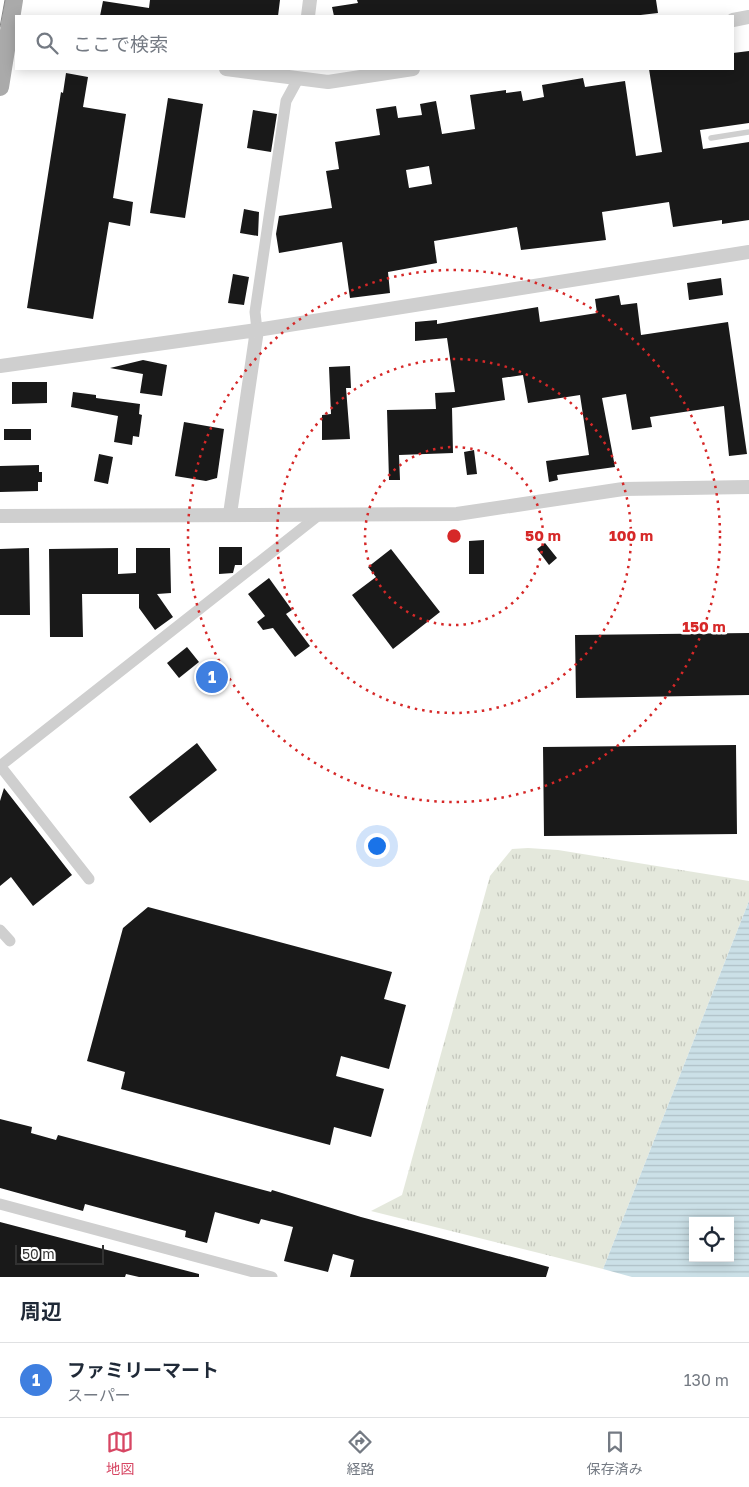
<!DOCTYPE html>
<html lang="ja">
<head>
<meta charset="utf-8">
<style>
	:root { --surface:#fff; --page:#f2f2f3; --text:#1f2937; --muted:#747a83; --line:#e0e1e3; --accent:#d74663 }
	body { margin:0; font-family:"Golos Text","Noto Sans JP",sans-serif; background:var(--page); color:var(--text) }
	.controls { position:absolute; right:15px; bottom:15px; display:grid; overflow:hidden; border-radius:0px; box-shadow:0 2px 12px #0003 }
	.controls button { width:45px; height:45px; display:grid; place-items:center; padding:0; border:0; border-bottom:1px solid var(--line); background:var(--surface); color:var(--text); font:25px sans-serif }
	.scale { position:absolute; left:15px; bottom:12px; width:89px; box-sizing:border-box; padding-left:5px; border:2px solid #323232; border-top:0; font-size:14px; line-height:18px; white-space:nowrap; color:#323232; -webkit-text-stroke:4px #fff; paint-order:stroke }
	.you { position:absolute; left:376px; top:845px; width:18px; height:18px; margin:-12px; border:4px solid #fff; border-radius:50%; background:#1a73e8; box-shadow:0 0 0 8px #1a73e833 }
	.badge { display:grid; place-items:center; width:32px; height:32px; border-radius:50%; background:var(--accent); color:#fff; font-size:16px; font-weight:700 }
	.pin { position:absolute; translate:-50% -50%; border:2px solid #fff; box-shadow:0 1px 5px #0006 }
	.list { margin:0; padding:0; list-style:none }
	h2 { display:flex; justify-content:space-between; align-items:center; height:65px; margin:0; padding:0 20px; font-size:21px }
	h2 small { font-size:16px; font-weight:400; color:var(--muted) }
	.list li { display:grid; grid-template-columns:32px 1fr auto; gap:15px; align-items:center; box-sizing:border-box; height:75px; padding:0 20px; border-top:1px solid var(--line) }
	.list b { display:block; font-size:19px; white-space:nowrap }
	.list p { margin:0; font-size:16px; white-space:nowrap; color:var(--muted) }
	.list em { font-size:16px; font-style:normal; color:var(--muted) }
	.icon { flex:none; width:28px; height:28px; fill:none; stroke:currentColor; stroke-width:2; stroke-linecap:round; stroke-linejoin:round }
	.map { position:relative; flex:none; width:749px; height:1277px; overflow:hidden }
	.search { position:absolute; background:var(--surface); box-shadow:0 2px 12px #0003; left:15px; right:15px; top:15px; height:55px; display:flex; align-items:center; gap:12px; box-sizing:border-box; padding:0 18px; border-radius:0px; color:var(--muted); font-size:19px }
	.sheet { height:140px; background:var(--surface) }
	nav { display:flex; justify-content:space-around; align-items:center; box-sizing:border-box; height:70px; border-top:1px solid var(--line); background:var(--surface); font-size:14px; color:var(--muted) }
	nav a { display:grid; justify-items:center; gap:2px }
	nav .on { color:var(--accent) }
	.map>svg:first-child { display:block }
</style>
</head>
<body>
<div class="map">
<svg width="749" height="1277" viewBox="0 0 749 1277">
	<defs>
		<pattern id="grass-tufts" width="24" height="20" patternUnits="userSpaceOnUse" patternTransform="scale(1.25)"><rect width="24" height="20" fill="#e4e8dc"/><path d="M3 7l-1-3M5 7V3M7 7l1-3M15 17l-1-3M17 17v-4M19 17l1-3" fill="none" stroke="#c4c7bd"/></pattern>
		<pattern id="water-rules" width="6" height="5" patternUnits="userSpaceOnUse" patternTransform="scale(1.25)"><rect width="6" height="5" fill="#cbe0e7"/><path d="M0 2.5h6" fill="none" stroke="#afc1c7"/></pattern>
	</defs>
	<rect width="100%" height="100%" fill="#fff"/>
	<path fill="url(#grass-tufts)" d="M528,848L558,850L749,881V901L603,1269L371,1211L402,1195L490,876L512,849Z"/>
	<path fill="url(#water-rules)" fill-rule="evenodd" d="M749,901V1277H632L603,1269ZM693,1221H730V1258H693Z"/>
	<path fill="#191919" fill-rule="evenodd" d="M150,0H280L278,16H100L103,1L149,8Z
		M357,0H656L658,13L632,16H334L332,7L358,3Z
		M749,51V123L700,130L703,149L749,142V220L722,224V220L673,227L669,202L602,212L606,240L521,250L517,227L434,241L437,263L388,272L390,293L350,298L342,242L279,253L276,234L279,216L332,208L326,171L339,169L335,142L380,135L376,109L396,106L398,118L422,115L420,104L436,101L442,134L475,129L470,95L506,90V93L521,91L523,101L544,97L542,85L583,78L585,87L625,81L636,156L662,152L649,69H733V53ZM429,166L432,184L409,188L406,170Z
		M66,73L88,77L83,107L126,114L113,198L133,202L130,226L109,222L93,319L27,308L61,92L63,93Z
		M168,98L203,104L185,218L150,213Z
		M253,110L277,114L271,152L247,148Z
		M244,209L259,212L258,236L240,233Z
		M233,274L249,277L244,305L228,303Z
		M721,278L723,295L689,300L687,283Z
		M619,295L621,305L637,303L641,335L728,322L747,454L729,456L724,406L650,417L652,427L632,430L626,394L602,398L615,467L557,475L558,480L549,482L546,461L589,455L580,395L528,403L523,375L502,378L505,400L452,408L453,453L399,455L400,480H389L387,410L436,409L435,393L455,392L447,338L415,341V322L437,320V324L538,307L540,322L597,313L595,299Z
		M143,360L167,365L162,396L140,393L143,374L110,368Z
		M350,366L351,388H346L350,439L322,440V415L331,414L329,367Z
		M12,382H47V403L12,404Z
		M73,392L96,395V398L140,404L139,414L142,415L139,437L133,436L132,445L114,442L118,416L71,407Z
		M184,422L224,429L217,478L206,481L175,476Z
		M4,429H31V440H4Z
		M474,450L477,474L467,475L464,452Z
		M99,454L113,457L108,484L94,481Z
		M39,465V472H42V482H38V491L0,492V466Z
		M484,540V574H469V541Z
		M545,543L557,558L549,565L537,549Z
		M219,547H242V565H235L233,573L219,574Z
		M29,548L30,615H0V549Z
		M118,548V574L136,573V548H170L171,593L157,594L173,617L155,630L139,608V594H82L83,637H50L49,549Z
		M391,549L440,612L393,649L352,595L376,577L368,567Z
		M269,578L292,610L286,614L310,646L295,657L273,628L263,630L257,622L265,616L248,594Z
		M749,633V695L576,698L575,635Z
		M187,647L199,662L179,678L167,663Z
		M210,660L228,683L214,694L196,671Z
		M197,743L217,770L150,823L129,797Z
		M736,745L737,834L544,836L543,747Z
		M4,788L72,875L33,906L11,877L0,886V801Z
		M148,907L392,972L384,999L406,1005L389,1069L341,1056L336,1076L384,1089L371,1137L334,1127L330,1145L121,1089L125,1072L87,1061L123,928Z
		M0,1119L32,1127L31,1133L56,1140L58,1135L271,1192L272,1190L361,1217L549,1267L546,1277H350L354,1260L333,1254L328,1272L284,1261L293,1227L261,1219L259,1224L215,1212L207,1243L185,1237L186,1231L85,1204L83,1211L0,1188Z
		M0,1222L199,1274V1277H139L126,1274L125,1277H0Z"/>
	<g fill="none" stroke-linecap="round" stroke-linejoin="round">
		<path stroke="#cfcfcf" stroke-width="5.5" d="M711,138L749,132"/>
		<path stroke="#cfcfcf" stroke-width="11" d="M257,330L255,312L286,101L298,79
			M0,766L319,515
			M1,767L89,879
			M0,930L10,941
			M0,1204L272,1277"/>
		<path stroke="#cfcfcf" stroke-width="14" d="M308,16L310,0
			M733,20L749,17
			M226,69L328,82L413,69
			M0,366L257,330L749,252
			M230,514L257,330
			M0,516L457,514L623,489L749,487"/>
		<path stroke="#aaa" stroke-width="18" d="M0,87L14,0"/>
		<path stroke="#878787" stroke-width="1" d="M0,27L5,0"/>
	</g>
	<g fill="none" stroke="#d62828" stroke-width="2.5" stroke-dasharray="2.5 5">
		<circle cx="454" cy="536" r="89"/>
		<circle cx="454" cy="536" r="177"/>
		<circle cx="454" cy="536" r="266"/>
	</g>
	<circle cx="454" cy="536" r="8" fill="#d62828" stroke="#fff" stroke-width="2.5"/>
	<g font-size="15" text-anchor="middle" font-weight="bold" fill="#d62828" stroke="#fff" stroke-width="5" stroke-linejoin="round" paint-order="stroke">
		<text x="543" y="541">50 m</text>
		<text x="631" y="541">100 m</text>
		<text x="704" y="632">150 m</text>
	</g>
</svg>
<div class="controls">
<button><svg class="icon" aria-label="locate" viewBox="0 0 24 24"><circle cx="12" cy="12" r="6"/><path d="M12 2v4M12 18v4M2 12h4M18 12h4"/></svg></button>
</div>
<div class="scale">50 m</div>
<div class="you"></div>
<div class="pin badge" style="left:212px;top:677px;background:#3f7fe0">1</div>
<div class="search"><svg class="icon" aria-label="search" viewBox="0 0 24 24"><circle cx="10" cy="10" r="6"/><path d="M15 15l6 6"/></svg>ここで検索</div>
</div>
<section class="sheet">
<h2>周辺<small></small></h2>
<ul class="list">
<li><span class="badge" style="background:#3f7fe0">1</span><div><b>ファミリーマート</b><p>スーパー</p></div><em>130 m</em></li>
</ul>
</section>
<nav>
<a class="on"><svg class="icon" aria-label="map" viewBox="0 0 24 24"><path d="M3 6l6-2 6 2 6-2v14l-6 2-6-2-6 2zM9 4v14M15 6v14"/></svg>地図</a>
<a><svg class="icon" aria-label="directions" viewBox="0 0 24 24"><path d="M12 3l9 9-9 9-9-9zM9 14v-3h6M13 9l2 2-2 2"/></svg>経路</a>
<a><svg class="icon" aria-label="saved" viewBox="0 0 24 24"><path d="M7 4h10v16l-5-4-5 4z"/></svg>保存済み</a>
</nav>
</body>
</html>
